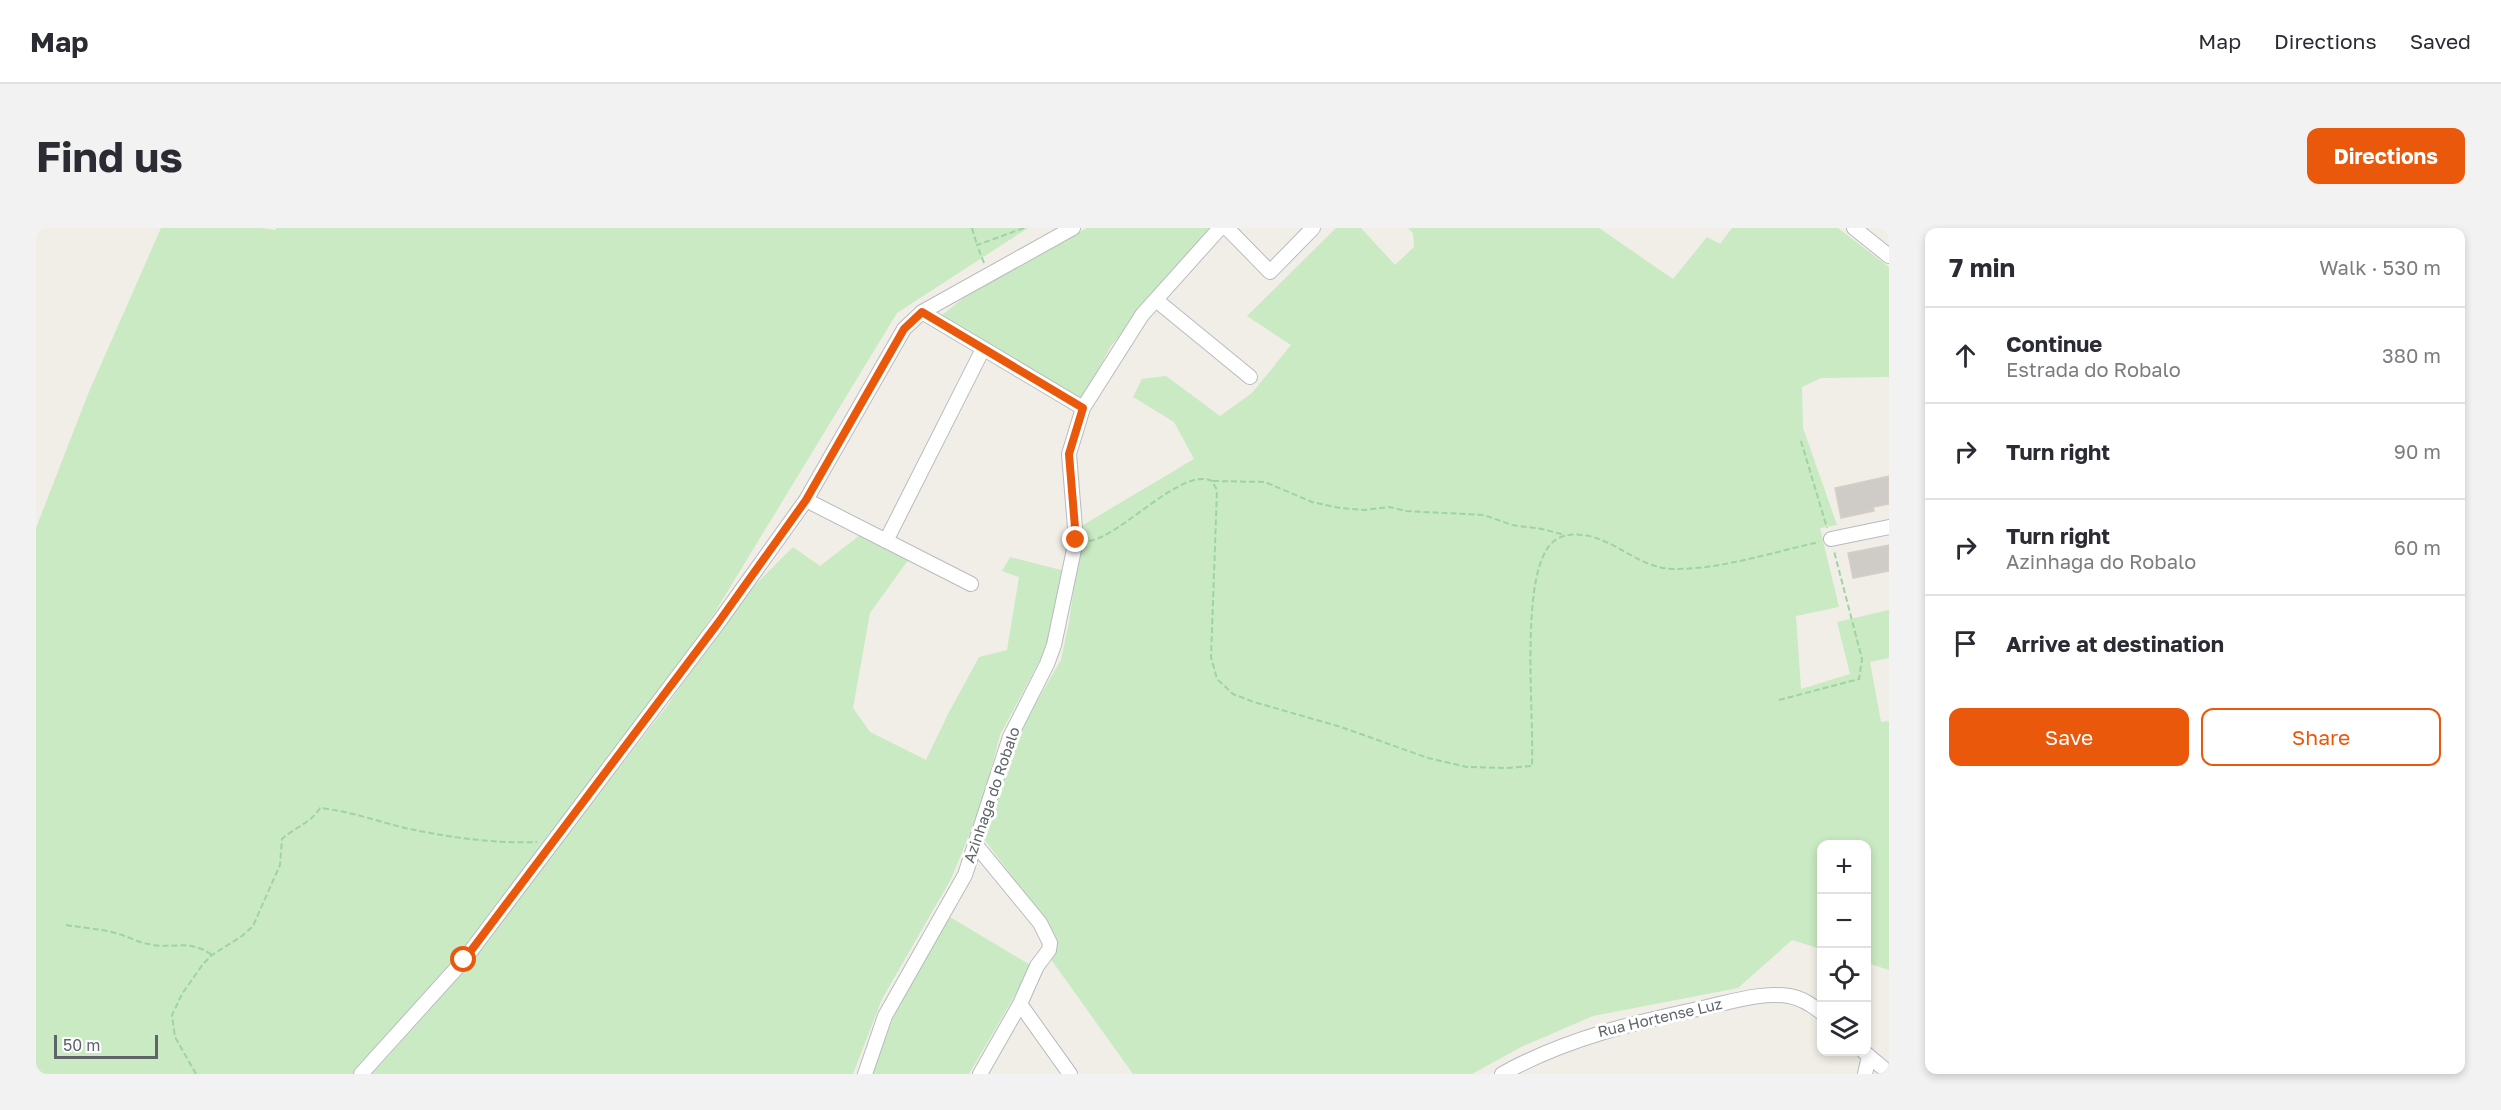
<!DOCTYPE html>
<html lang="en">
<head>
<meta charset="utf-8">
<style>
	:root { --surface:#fff; --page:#f2f2f3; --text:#2b2b33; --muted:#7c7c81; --line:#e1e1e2; --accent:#ea580c }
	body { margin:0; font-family:"Golos Text",sans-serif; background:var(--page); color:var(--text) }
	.controls { position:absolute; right:18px; bottom:18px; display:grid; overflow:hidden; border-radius:12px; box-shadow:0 3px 9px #0003 }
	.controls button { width:54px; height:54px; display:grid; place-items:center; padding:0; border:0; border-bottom:2px solid var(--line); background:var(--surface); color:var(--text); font:30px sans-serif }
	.scale { position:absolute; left:18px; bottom:15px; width:104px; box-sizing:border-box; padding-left:6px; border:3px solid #5e6468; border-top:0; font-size:16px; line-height:21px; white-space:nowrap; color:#5e6468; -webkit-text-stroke:4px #fff; paint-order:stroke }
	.stop { position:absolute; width:18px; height:18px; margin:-14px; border:4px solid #ea580c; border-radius:50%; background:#fff }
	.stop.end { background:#ea580c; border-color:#fff; box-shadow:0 2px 6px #0008 }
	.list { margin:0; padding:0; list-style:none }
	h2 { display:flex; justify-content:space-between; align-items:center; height:78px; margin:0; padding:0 24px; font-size:26px }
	h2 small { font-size:20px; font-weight:400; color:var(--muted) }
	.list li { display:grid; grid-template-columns:39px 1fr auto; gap:18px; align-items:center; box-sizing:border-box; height:96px; padding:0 24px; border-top:2px solid var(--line) }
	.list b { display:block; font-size:22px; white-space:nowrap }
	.list p { margin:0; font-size:20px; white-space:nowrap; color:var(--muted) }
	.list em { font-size:20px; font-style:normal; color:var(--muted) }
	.actions { display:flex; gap:12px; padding:18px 24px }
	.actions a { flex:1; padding:14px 0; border:2px solid var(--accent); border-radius:12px; text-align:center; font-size:21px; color:var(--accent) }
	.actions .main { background:var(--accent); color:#fff }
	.icon { flex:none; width:33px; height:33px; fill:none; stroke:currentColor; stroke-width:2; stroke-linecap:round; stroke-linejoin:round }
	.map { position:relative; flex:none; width:1853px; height:846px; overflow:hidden; border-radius:12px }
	header { display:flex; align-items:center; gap:36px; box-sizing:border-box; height:84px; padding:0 30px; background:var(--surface); border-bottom:2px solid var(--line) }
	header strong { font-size:28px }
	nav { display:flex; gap:33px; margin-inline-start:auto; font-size:21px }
	.intro { display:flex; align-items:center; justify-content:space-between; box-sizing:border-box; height:144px; padding:0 36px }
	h1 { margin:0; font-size:42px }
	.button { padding:15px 27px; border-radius:12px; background:var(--accent); color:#fff; font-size:21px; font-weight:700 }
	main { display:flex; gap:36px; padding:0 36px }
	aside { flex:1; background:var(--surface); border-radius:12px; box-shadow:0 3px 9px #0003 }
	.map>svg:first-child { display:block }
</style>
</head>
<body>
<header>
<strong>Map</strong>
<nav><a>Map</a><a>Directions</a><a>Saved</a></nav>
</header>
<div class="intro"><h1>Find us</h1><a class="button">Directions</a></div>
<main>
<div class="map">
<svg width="1853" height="846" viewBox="0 0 1853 846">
	<rect width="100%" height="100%" fill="#f1eee7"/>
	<path fill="#c9eac2" d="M125,0H225L240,2V0H992L861,85L679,384L509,634L631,478L704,372L757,319L784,338L824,307L873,331L834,385L817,480L834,504L890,532L912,486L943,429L971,422L983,349L966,343L974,329L1029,343L1013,415L964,507L946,576L915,651L846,771L817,846H336L403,772L332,846H0V300L52,166Z
		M1051,0H1175L1075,118L1046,171L902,90L948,54Z
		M1300,0H1325L1359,37L1378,19L1377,5L1372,0H1563L1637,51L1671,9L1684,16L1696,0H1802L1853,39V149L1785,150L1766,159L1767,200L1801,297L1784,300L1803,379L1760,388L1765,461L1814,446L1801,394L1853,382V430L1834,434L1845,494L1853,493V742L1831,735L1830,616H1786L1785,721L1756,712L1702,760L1557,788L1485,819L1436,846H1097L1014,730L991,668L948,611L981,507L1025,432L1033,394L1047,297L1158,231L1138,194L1097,169L1106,151L1130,148L1184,188L1216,165L1255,117L1211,88Z
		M914,689L996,738L933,846H836C852,789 884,740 914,689Z"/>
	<path fill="#cfcbc6" stroke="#d7cec5" stroke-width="1.5" d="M1853,248V276L1837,279L1838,283L1805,290L1799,260Z
		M1853,317V343L1817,350L1812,325Z"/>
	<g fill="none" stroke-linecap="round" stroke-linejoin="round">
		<defs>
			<path id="street" d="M1191,0L1234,44L1277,0
				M1818,0L1853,28
				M1120,72L1214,149
				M886,84L1047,180
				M770,272L935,356
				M1795,311L1853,299
				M850,313L947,121
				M940,617L1004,695L1014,715L1013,722L1001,738L984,776L944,846
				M984,776L1034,846
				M1828,824L1853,845
				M325,846L428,732L682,395L770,272L868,101L886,84L1037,0
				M829,846L849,788L929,647L974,509L1011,436L1018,417L1040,312L1033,226L1047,180L1106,87L1184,0
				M1466,846C1531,810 1600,794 1671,779C1698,773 1726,764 1753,768C1766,770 1776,777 1786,785
				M1829,846L1833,828"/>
		</defs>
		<use href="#street" stroke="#b7bbbe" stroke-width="16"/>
		<path stroke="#9fd3a6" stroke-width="2" stroke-dasharray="6 3" stroke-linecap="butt" d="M936,0L941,17
			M948,35L941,17L988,0
			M1765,213L1791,300
			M1177,253L1229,254L1276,274L1304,280L1329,282L1353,279L1370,283L1448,287L1476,297L1506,301L1529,307
			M1053,313C1086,308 1146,238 1176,253L1181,262L1175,429L1181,451L1197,466L1218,474L1305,499L1392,530L1431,539L1472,540L1496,538C1498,486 1485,361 1511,321C1519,308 1533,305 1547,307C1580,311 1605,342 1640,341C1686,341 1738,324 1783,314
			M1743,472L1823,451L1826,431L1798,323
			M30,697C48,700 68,701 86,707C95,710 104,715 113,716C138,722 152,710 176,727
			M160,846L139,809L136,787L146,766L167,736L176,727L206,708L217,698L244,637L246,611C259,599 275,595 284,580C313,583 341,593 369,600C412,609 457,616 501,614"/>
		<use href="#street" stroke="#fff" stroke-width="14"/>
	</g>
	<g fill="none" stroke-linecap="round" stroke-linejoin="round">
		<path stroke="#ea580c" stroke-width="8" d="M428,732L682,395L770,272L868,101L886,84L1047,180L1033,226L1040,312"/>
	</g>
	<g text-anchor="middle" stroke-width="6" stroke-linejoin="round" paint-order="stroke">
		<g font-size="15" fill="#5e6468" stroke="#fff">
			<text transform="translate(956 567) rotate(-71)" y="5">Azinhaga do Robalo</text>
			<text transform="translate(1624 790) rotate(-13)" y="5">Rua Hortense Luz</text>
		</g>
	</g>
</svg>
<div class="controls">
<button>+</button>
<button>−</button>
<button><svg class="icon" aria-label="locate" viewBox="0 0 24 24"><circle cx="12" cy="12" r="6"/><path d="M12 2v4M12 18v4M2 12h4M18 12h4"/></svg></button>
<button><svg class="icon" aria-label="layers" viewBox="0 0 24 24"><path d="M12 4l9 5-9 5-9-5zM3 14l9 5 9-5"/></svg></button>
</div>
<div class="scale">50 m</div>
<div class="stop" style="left:428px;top:732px"></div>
<div class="stop end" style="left:1040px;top:312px"></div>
</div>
<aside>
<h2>7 min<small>Walk · 530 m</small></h2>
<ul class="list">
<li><svg class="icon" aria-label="ahead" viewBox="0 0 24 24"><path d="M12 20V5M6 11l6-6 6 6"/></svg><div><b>Continue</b><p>Estrada do Robalo</p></div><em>380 m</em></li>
<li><svg class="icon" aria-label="right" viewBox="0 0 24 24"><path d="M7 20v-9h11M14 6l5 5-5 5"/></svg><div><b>Turn right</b></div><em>90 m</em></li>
<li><svg class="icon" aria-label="right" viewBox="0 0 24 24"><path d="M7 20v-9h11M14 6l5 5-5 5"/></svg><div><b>Turn right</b><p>Azinhaga do Robalo</p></div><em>60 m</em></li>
<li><svg class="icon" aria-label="arrive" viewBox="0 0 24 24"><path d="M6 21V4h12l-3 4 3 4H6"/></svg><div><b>Arrive at destination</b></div></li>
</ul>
<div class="actions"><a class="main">Save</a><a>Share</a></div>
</aside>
</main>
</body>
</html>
